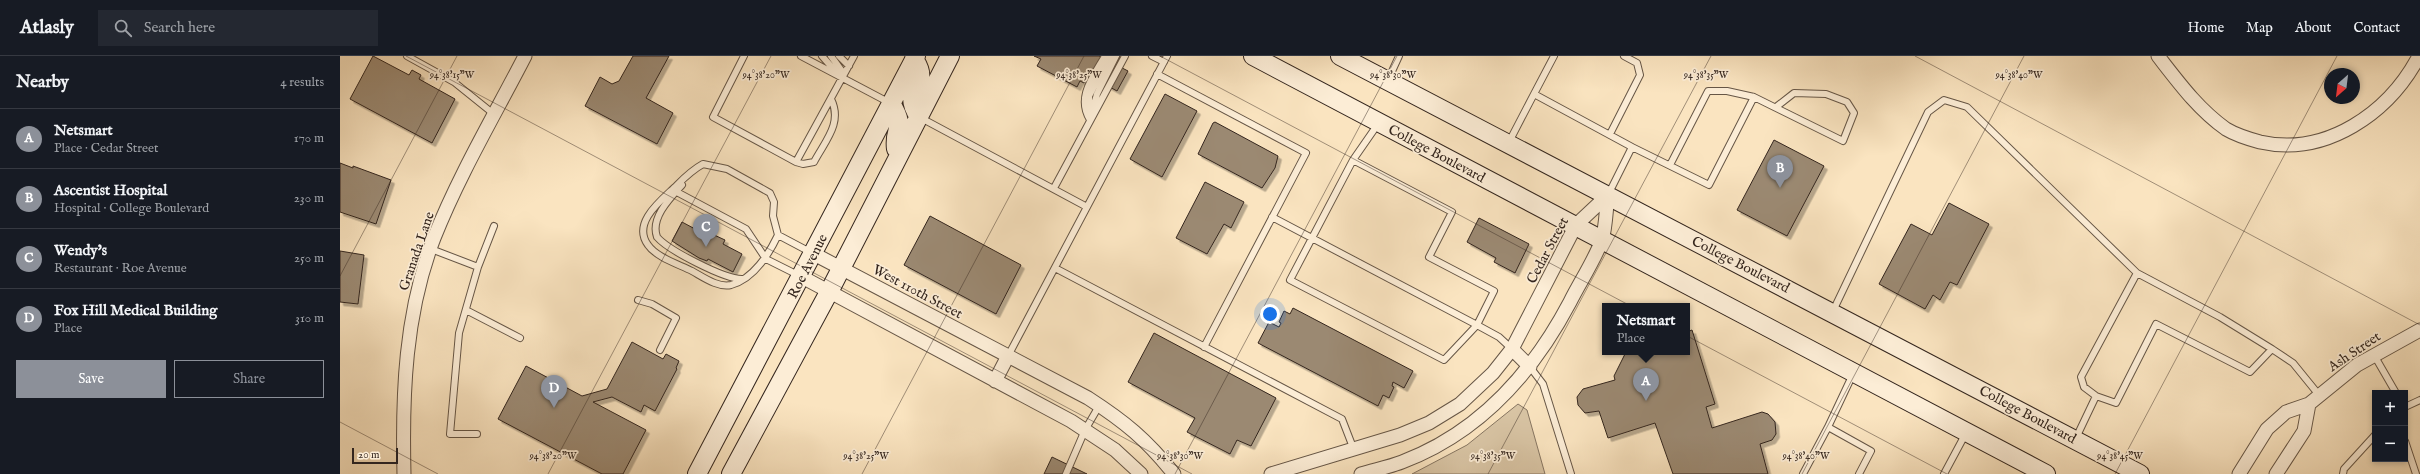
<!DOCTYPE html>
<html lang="en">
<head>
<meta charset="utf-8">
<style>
	:root { --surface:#171b24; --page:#242831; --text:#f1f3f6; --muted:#9ea1a6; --line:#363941; --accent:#8c9099 }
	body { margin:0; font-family:"IM FELL English",serif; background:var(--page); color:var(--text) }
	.controls { position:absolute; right:12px; bottom:12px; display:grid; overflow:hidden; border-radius:0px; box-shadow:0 2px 6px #0003 }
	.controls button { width:36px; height:36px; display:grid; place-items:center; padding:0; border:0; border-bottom:1px solid var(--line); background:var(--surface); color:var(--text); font:20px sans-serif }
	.compass { position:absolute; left:1984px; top:12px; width:36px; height:36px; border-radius:50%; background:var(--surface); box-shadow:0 2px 6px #0003; rotate:208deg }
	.scale { position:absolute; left:12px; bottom:10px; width:46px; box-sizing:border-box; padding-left:4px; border:2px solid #34261e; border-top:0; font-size:11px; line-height:14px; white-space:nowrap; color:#34261e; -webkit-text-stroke:3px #fcedd6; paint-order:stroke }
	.you { position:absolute; left:930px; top:258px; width:14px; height:14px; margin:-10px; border:3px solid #fff; border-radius:50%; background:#1a73e8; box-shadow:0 0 0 6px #1a73e833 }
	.badge { display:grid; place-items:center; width:26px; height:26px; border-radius:50%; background:var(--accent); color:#fff; font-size:13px; font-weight:700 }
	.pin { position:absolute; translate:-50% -33px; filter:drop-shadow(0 1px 2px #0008) }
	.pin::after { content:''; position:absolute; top:21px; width:14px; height:12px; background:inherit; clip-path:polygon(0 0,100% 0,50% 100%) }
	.popup { position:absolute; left:1262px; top:247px; width:88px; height:52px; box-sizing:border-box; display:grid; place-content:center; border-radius:0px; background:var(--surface); filter:drop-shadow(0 1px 3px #0005); font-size:13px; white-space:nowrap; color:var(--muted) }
	.popup b { font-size:15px; color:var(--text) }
	.popup::after { content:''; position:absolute; left:50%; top:100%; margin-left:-8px; border:8px solid transparent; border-top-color:var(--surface) }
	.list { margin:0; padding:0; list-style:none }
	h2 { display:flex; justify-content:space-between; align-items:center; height:52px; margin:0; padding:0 16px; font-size:17px }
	h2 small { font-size:13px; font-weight:400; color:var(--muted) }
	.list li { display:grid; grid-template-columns:26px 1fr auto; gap:12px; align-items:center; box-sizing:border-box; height:60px; padding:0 16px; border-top:1px solid var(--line) }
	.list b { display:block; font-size:15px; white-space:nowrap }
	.list p { margin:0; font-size:13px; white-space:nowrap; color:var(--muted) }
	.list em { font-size:13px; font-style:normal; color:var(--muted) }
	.actions { display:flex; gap:8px; padding:12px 16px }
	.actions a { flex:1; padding:9px 0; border:1px solid var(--accent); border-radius:0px; text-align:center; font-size:14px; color:var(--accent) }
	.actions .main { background:var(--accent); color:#fff }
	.icon { flex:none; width:22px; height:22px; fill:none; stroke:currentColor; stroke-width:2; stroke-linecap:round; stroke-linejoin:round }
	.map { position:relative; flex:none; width:2080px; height:418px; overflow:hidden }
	header { display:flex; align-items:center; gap:24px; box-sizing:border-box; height:56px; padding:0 20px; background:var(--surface); border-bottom:1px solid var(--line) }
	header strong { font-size:19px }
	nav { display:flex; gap:22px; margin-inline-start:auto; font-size:14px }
	.search { width:280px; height:36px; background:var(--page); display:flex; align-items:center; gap:10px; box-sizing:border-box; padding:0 14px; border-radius:0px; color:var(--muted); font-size:15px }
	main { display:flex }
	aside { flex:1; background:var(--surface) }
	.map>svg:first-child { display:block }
</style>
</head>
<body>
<header>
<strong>Atlasly</strong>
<div class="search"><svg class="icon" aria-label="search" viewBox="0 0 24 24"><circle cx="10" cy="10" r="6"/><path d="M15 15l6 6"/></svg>Search here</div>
<nav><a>Home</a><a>Map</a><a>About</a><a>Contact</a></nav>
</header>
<main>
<aside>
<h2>Nearby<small>4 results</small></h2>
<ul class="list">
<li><span class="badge">A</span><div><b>Netsmart</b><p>Place · Cedar Street</p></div><em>170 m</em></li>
<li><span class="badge">B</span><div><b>Ascentist Hospital</b><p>Hospital · College Boulevard</p></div><em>230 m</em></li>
<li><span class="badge">C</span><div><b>Wendy's</b><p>Restaurant · Roe Avenue</p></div><em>250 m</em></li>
<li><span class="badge">D</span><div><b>Fox Hill Medical Building</b><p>Place</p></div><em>310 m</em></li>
</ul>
<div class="actions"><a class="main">Save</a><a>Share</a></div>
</aside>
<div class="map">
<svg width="2080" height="418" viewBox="0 0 2080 418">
	<defs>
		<filter id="shadow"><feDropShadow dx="3.5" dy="3.5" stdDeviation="0" flood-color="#0004"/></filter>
	</defs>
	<rect width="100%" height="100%" fill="#fae4c0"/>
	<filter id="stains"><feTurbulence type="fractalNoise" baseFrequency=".005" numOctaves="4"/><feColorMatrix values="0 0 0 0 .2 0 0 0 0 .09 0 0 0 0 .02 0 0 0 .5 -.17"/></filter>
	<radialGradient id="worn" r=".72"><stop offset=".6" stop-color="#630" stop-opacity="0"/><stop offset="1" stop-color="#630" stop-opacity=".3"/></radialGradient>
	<path fill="#d8c4a4" stroke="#867561" d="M1178,348L1187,354L1205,418H1072L1127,389Z"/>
	<path fill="#9b8972" stroke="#34261e" filter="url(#shadow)" d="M33,0L69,19L72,14L81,19L79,23L115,43L92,87L10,43Z
		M293,0H329L306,42L333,57L317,88L245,50L260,21L272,28L279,25Z
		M694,0H759L788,15L777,35L748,19L744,27L740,25L737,31L697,10L701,3Z
		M825,38L857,55L822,121L790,103Z
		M875,66L938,100L935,112L922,132L858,98L873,67Z
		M1434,84L1484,110L1447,180L1397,154Z
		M0,107L13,112V110L51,124L36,168L0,156Z
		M865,126L904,146L891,172L884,168L867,198L836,182Z
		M1609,147L1649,168L1617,229L1610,226L1600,244L1593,239L1585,253L1539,228L1571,168L1592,179Z
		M590,160L681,209L656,258L564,209Z
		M1139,162L1189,188L1175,217L1154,206L1156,202L1127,186Z
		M342,166L370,181L372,178L385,184L383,188L402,198L393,216L368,203L367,205L359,202L332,185Z
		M0,195L24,199L18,248L0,246Z
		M953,252L1073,315L1064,332L1053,326L1052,330L1054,331L1049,342L1043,339L1038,350L918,287L929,266L939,271L941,267L939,266L944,255L950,258Z
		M1352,274L1375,348L1366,351L1372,372L1422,356L1428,358L1435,366L1436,378L1432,384L1420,388L1428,418H1333L1315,367L1268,382L1259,355L1245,357L1238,349L1237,341L1243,333L1275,324L1274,320L1286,296H1347V276Z
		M814,277L936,342L911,390L897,384L890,398L847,376L855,362L788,326Z
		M292,286L323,303L326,298L339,305L336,312L337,313L315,355L304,349L301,356L272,341L253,346L306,374L283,418H262L158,363L186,310L242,340L267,333Z
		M712,401L747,418H704Z"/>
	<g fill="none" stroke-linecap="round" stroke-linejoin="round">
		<defs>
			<path id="service" d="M67,0L114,26L155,59
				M404,0L373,61L456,106L514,0
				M461,0L550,47
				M482,0L497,17
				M491,0L504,18
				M499,0L509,10
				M812,0L824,6
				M817,18L966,97L864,291
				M1048,24L1059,0
				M1194,38L1214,0
				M1414,41L1503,85L1514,57L1507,46L1486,38L1454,37L1436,51
				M750,57L749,40L770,0
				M752,57L757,38L776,0
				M581,62L747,151
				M750,64C736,41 753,21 765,0
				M1038,68L1013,104L950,224L1104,304L1137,269L1159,281L1172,293
				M1270,78L1300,19L1297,7L1284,0
				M1169,86L1194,38L1292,91L1269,137
				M1292,91L1369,129L1414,41L1387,35H1368L1330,109
				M456,106L463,108L474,106C485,85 503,67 491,43
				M363,108L387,113L430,137L434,146L433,160L438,179C429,198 413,223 391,229C378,232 363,221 352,215C338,208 316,201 308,189C291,166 323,143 337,129C345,121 352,114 363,108Z
				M342,129C330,142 310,162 317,181C328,194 384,223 402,223
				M714,132L785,0
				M333,134L406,173L426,203L458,219
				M932,161L1137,269L1154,235L1089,201L1112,156L1013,104
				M438,179L472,197
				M91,193L138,211L119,277L110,378H137
				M138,211L154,170
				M715,212L1002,363L1014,394
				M1797,217L1880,261L1932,293
				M298,244L312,248L336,262L320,294
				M126,254L180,282
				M1493,255L1588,56L1604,44L1627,51L1797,217L1741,321L1744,331L1756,340L1776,347L1816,268L1910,316L1932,293L1953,307L1979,339
				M2034,299L2056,337
				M668,300L827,0
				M1190,311L1203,328L1231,418
				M2065,351L2080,344
				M1488,371L1513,318
				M1736,382L1756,340
				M2065,385L2076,418
				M726,418L745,374L759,350
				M1463,418L1488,371L1531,395L1519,418
				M1604,418L1626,377
				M2003,418L2004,413L2035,379"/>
			<path id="minor" d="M1818,0C1839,27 1858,53 1886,73C1896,79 1909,83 1920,86C1986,101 2049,57 2079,0
				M474,198L748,342C785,366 806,383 834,418
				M462,221L731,365L775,394L801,418
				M1172,293L1190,311
				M655,325L668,300
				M64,418C62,338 65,257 94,182C119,119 154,60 185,0
				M931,418L1060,379L1089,367L1120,348L1153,317L1172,293L1236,169L1268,139
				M1021,418C1034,414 1049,411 1062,406C1139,377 1192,318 1230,246C1240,226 1254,205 1262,184C1266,171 1266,153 1268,139
				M1899,418L1927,373L1946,356L1969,348L2017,309L2080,274
				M1936,418L1964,375L1969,348"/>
			<path id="secondary" d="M913,0L1706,418
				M1000,0L1800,418
				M574,3C594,32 558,29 579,61
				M551,47C567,74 553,69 556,93
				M357,418L576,0
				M391,418L489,236L610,0"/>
		</defs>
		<use href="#service" stroke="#665646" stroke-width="8"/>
		<use href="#minor" stroke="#665646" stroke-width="15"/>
		<use href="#secondary" stroke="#34261e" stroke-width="20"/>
		<use href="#service" stroke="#fcedd6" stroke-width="6"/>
		<use href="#minor" stroke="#fcedd6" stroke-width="13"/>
		<use href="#secondary" stroke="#fcedd6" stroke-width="18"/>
	</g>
	<path fill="none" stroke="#34261e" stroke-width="1" stroke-opacity="0.45" d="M66,0L852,418M820,0L1607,418M1575,0L2080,269M0,220L117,0M0,366L98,418M208,418L431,0M522,418L744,0M835,418L1057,0M1148,418L1371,0M1462,418L1684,0M1775,418L1997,0"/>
	<g text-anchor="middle" stroke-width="3.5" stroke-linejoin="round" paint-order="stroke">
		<g font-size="14" fill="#34261e" stroke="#fcedd6">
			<text transform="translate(1097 97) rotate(28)" y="5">College Boulevard</text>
			<text transform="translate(1207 194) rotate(-62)" y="5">Cedar Street</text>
			<text transform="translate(76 195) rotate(-71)" y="5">Granada Lane</text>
			<text transform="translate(1401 208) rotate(27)" y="5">College Boulevard</text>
			<text transform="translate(467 210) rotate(-63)" y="5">Roe Avenue</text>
			<text transform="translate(578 235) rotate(28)" y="5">West 110th Street</text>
			<text transform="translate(2014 295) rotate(-34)" y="5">Ash Street</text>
			<text transform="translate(1688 358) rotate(28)" y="5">College Boulevard</text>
		</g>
	</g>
	<g font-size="10" text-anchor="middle" fill="#34261e" stroke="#fcedd6" stroke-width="3.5" stroke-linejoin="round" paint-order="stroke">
		<text x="112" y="22">94°38'15"W</text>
		<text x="426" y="22">94°38'20"W</text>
		<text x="739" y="22">94°38'25"W</text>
		<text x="1053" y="22">94°38'30"W</text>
		<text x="1366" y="22">94°38'35"W</text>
		<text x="1679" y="22">94°38'40"W</text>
		<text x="213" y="403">94°38'20"W</text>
		<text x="526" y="403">94°38'25"W</text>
		<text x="840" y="403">94°38'30"W</text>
		<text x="1153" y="403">94°38'35"W</text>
		<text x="1466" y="403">94°38'40"W</text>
		<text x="1780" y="403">94°38'45"W</text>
	</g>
	<rect width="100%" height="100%" filter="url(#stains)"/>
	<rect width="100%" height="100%" fill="url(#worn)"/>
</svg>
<div class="controls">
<button>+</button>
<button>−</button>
</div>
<svg class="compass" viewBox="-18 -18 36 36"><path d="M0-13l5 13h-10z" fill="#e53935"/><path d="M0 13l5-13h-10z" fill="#9ea1a6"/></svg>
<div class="scale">20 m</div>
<div class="you"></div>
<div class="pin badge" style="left:1306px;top:345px">A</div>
<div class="popup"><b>Netsmart</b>Place</div>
<div class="pin badge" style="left:1440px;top:132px">B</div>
<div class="pin badge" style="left:366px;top:191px">C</div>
<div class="pin badge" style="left:214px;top:352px">D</div>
</div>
</main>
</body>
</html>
